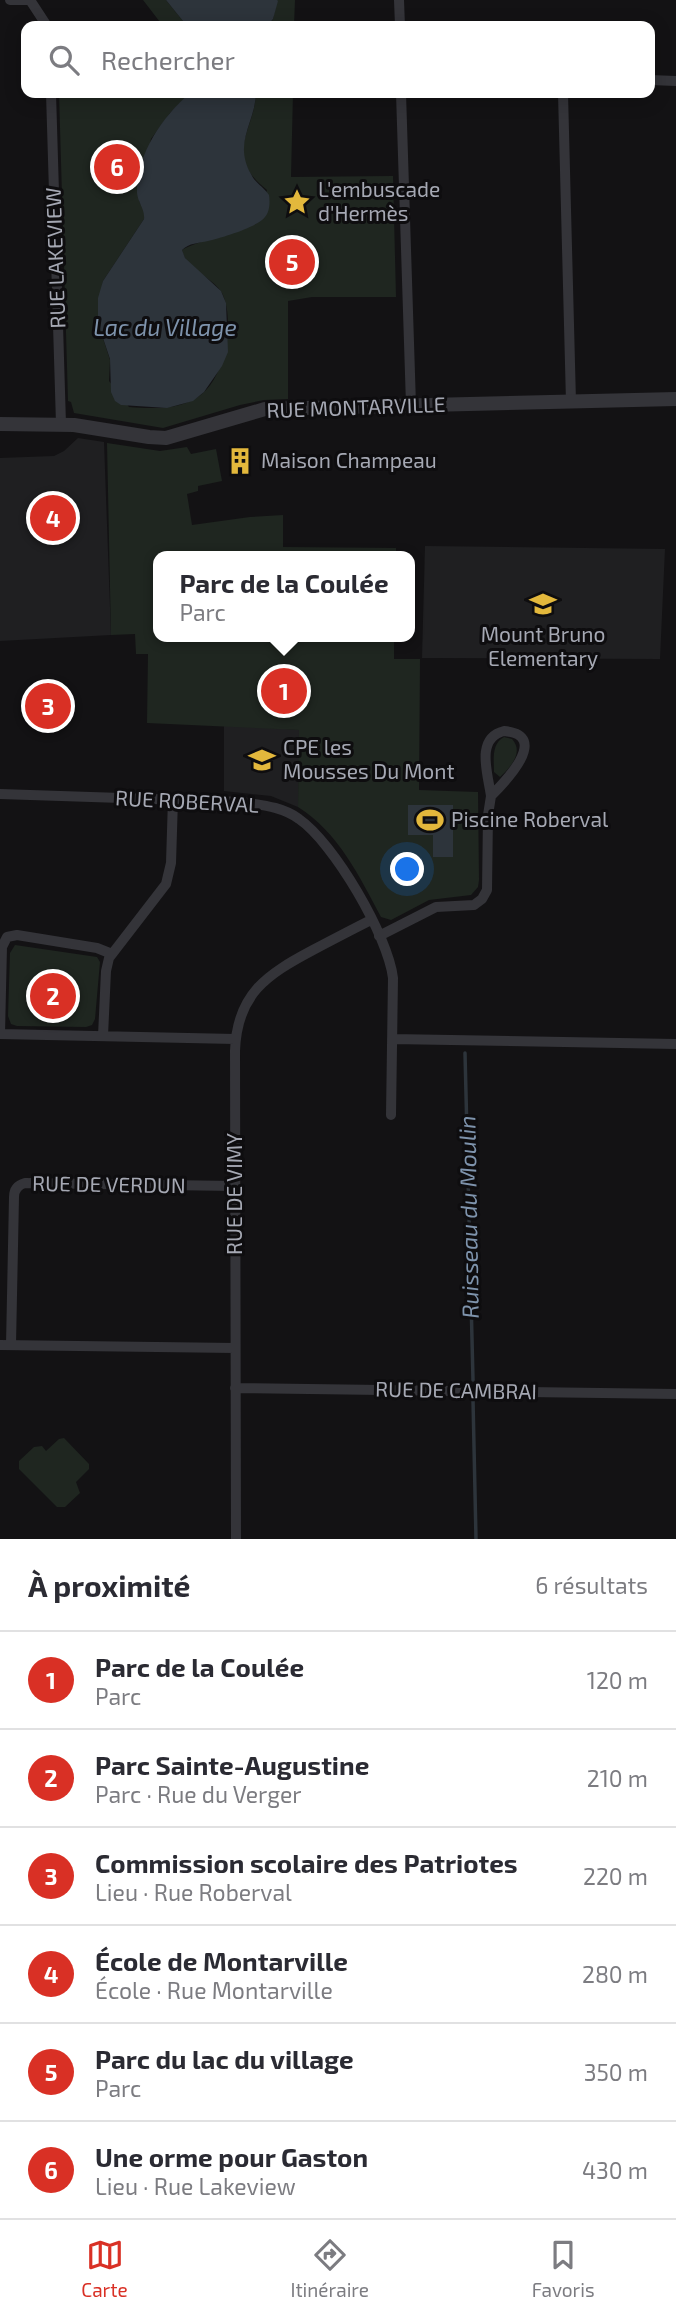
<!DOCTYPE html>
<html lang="fr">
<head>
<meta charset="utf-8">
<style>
	:root { --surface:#fff; --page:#f2f2f3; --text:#2b2b33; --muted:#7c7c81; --line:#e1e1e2; --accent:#d93025 }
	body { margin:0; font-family:"Exo 2",sans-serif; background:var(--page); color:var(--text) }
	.you { position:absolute; left:408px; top:870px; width:24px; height:24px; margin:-18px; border:5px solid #fff; border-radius:50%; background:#1a73e8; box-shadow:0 0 0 10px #1a73e833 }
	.badge { display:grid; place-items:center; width:46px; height:46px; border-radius:50%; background:var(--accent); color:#fff; font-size:23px; font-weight:700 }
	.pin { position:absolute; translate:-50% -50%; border:4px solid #fff; box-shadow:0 2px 7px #0006 }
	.popup { position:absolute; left:153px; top:551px; width:262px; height:91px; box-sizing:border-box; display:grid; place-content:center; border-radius:14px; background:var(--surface); filter:drop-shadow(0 2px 5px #0005); font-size:23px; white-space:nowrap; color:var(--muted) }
	.popup b { font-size:26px; color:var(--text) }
	.popup::after { content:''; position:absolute; left:50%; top:100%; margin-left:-14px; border:14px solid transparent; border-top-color:var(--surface) }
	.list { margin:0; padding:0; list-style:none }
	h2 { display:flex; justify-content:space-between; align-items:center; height:91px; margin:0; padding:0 28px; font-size:30px }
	h2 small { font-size:23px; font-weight:400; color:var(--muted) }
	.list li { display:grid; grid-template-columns:46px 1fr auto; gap:21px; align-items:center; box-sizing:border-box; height:98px; padding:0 28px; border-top:2px solid var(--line) }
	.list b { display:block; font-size:26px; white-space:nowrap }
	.list p { margin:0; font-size:23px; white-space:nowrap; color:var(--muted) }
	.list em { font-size:23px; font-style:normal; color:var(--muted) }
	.icon { flex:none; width:38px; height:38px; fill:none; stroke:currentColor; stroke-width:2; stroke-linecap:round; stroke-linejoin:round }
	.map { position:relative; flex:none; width:676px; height:1539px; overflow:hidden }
	.search { position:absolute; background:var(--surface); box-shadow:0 4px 18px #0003; left:21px; right:21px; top:21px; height:77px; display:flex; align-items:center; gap:18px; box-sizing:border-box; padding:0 24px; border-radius:14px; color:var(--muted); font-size:26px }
	.sheet { height:679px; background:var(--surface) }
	nav { display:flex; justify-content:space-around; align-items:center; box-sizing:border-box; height:98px; border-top:2px solid var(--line); background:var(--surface); font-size:19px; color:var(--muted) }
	nav a { display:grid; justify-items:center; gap:4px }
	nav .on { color:var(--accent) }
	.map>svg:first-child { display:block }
</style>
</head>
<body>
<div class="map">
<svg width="676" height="1539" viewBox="0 0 676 1539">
	<rect width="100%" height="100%" fill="#131214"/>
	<path fill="#1f1f21" d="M78,438L104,442L111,635L0,641V458L54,456L64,451Z
		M425,546L665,549L660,659L422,658Z
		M224,725L300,730L298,807L271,796L224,791Z"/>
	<path fill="#1f2620" d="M143,0H166L187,26H163Z
		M277,0H295L294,26H267L273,19Z
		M59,93H190L170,113L151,139L139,201L145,212L144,219L103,281L98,323L110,360L109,381L129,407C185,412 217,402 226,341C229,327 229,307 222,293C213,277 185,269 182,250C187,245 243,229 256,224L267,190C222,154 254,134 256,93H293L291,177L393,176L396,297H312L288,301V399L264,400L240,405L163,428L74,413L71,402L68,401Z
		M107,443L160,451L187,447L191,454L216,449L222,481L198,486V491L187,494L192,525L250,517L283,515V547L396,548V556H158V637H394V659H420L419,790L478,792L479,880L478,887L471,895L429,900L391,920L381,917C359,876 339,833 298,807L299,730L147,723L148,654H136L135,634L111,635Z
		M504,737L512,739C524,752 511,767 500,777L494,772C494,760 491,744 504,737Z
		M15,945L97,957L100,962L95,1019L92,1025L86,1027L17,1026L11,1024L8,1016L10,953Z
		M64,1438L89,1464V1469L76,1482L80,1493L65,1507H57L19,1469V1461L34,1447L42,1446L46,1451L59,1439Z"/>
	<path fill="#2d343b" d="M166,0H277L278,1L273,19L267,26H187Z
		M190,93H256C255,124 233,142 251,174C255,183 264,187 269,195C270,202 270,211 265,217C258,227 221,238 208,241C199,243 189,243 182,250L185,258L221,291L226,303L228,352L222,366L204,392L193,401L167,408L121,405L115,401L111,392L110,359L98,323V298L103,281L144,219C145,209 138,203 137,193C136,155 162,117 190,93Z
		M408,805H453V857H433V835H408Z
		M407,852L412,853L414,861L422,858L423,873L421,877H414L412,872L405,871L404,854Z"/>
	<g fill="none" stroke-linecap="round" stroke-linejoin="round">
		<path stroke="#2d343b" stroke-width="3.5" d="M465,1053L473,1380
			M473,1400L476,1539"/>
		<path stroke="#343439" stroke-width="10" d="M10,0H30
			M30,0L47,26
			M399,0L400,26
			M650,80L676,81
			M51,93L61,424
			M401,93L411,405
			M563,93L571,402
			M504,731C551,735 505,782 491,796C488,774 475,738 504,731Z
			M0,794L243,802C262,805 283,807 299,819C334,843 388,936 393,978L391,1115
			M379,936L436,907L474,905L482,899L487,890L488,815L491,796
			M0,1034L235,1039
			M0,1034L2,947L7,937L17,935L97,948L112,954
			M103,1036L106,971L109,958L166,884L171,863L173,799
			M392,1039L676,1044
			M0,1345L235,1348
			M11,1345L14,1197C14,1189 18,1185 25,1183L235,1186
			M235,1388L676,1394
			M236,1539L235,1051C237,994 266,975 313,950C332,940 351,930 371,920"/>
		<path stroke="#343439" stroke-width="14" d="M0,424L74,425L149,437L166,438L265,409L676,399"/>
	</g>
	<defs>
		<symbol id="sight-bare" viewBox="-9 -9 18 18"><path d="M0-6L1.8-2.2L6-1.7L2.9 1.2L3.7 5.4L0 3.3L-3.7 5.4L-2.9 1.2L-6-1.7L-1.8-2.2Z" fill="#e3b83c" stroke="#0e0d0f" stroke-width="2.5" paint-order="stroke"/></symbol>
		<symbol id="building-bare" viewBox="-9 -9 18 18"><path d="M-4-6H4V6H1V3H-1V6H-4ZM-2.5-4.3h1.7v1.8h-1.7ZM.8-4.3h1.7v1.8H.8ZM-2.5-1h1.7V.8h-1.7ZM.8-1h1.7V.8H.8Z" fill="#e3b83c" stroke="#0e0d0f" stroke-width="2.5" paint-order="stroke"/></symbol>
		<symbol id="school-bare" viewBox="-9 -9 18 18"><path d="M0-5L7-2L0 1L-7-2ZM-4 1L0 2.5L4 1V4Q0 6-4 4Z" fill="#e3b83c" stroke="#0e0d0f" stroke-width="2.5" paint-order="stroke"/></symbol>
		<symbol id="stadium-bare" viewBox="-9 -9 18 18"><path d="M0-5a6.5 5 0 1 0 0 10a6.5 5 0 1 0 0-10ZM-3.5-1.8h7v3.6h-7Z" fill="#e3b83c" stroke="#0e0d0f" stroke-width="2.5" paint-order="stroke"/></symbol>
	</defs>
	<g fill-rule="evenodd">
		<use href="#sight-bare" x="278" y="183" width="38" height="38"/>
		<use href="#building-bare" x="221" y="442" width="38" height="38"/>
		<use href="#school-bare" x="524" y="585" width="38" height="38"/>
		<use href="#school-bare" x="243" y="741" width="38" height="38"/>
		<use href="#stadium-bare" x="411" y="801" width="38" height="38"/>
	</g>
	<g text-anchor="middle" stroke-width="6" stroke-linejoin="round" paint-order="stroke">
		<g font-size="21" fill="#a5a8b3" stroke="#0e0d0f" text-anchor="start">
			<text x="318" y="197">L'embuscade<tspan x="318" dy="24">d'Hermès</tspan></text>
			<text x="261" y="468">Maison Champeau</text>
			<text x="543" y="642" text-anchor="middle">Mount Bruno<tspan x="543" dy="24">Elementary</tspan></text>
			<text x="283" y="755">CPE les<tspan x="283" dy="24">Mousses Du Mont</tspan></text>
			<text x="451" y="827">Piscine Roberval</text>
		</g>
		<g font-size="21" fill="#a5a8b3" stroke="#0e0d0f">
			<text transform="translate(56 258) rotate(-92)" y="7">RUE LAKEVIEW</text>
			<text transform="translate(356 408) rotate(-2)" y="7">RUE MONTARVILLE</text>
			<text transform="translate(187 802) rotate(3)" y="7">RUE ROBERVAL</text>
			<text transform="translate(109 1185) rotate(1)" y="7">RUE DE VERDUN</text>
			<text transform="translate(235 1194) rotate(-90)" y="7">RUE DE VIMY</text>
			<text transform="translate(456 1391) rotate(1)" y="7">RUE DE CAMBRAI</text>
		</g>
		<g font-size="23" font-style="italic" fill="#7e93ac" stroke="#0e0d0f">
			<text x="165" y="336">Lac du Village</text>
			<text transform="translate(469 1217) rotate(-91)" y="8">Ruisseau du Moulin</text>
		</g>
	</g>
</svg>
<div class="you"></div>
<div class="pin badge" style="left:284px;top:691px">1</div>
<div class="popup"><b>Parc de la Coulée</b>Parc</div>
<div class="pin badge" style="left:53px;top:996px">2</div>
<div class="pin badge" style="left:48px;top:706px">3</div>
<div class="pin badge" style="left:53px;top:518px">4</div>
<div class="pin badge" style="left:292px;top:262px">5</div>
<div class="pin badge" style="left:117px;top:167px">6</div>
<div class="search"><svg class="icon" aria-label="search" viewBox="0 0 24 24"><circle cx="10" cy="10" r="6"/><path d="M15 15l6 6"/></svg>Rechercher</div>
</div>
<section class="sheet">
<h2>À proximité<small>6 résultats</small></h2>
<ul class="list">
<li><span class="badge">1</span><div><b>Parc de la Coulée</b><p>Parc</p></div><em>120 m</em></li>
<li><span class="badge">2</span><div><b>Parc Sainte-Augustine</b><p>Parc · Rue du Verger</p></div><em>210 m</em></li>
<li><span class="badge">3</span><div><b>Commission scolaire des Patriotes</b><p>Lieu · Rue Roberval</p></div><em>220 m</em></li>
<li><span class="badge">4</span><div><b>École de Montarville</b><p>École · Rue Montarville</p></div><em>280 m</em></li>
<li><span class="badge">5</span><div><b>Parc du lac du village</b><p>Parc</p></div><em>350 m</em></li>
<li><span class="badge">6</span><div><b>Une orme pour Gaston</b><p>Lieu · Rue Lakeview</p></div><em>430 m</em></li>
</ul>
</section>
<nav>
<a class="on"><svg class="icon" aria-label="map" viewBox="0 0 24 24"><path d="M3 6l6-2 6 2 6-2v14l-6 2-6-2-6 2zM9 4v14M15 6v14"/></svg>Carte</a>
<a><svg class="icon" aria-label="directions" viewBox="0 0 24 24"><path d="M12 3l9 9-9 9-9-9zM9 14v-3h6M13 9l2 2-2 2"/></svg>Itinéraire</a>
<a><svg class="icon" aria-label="saved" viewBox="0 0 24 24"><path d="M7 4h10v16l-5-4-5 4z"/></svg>Favoris</a>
</nav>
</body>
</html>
